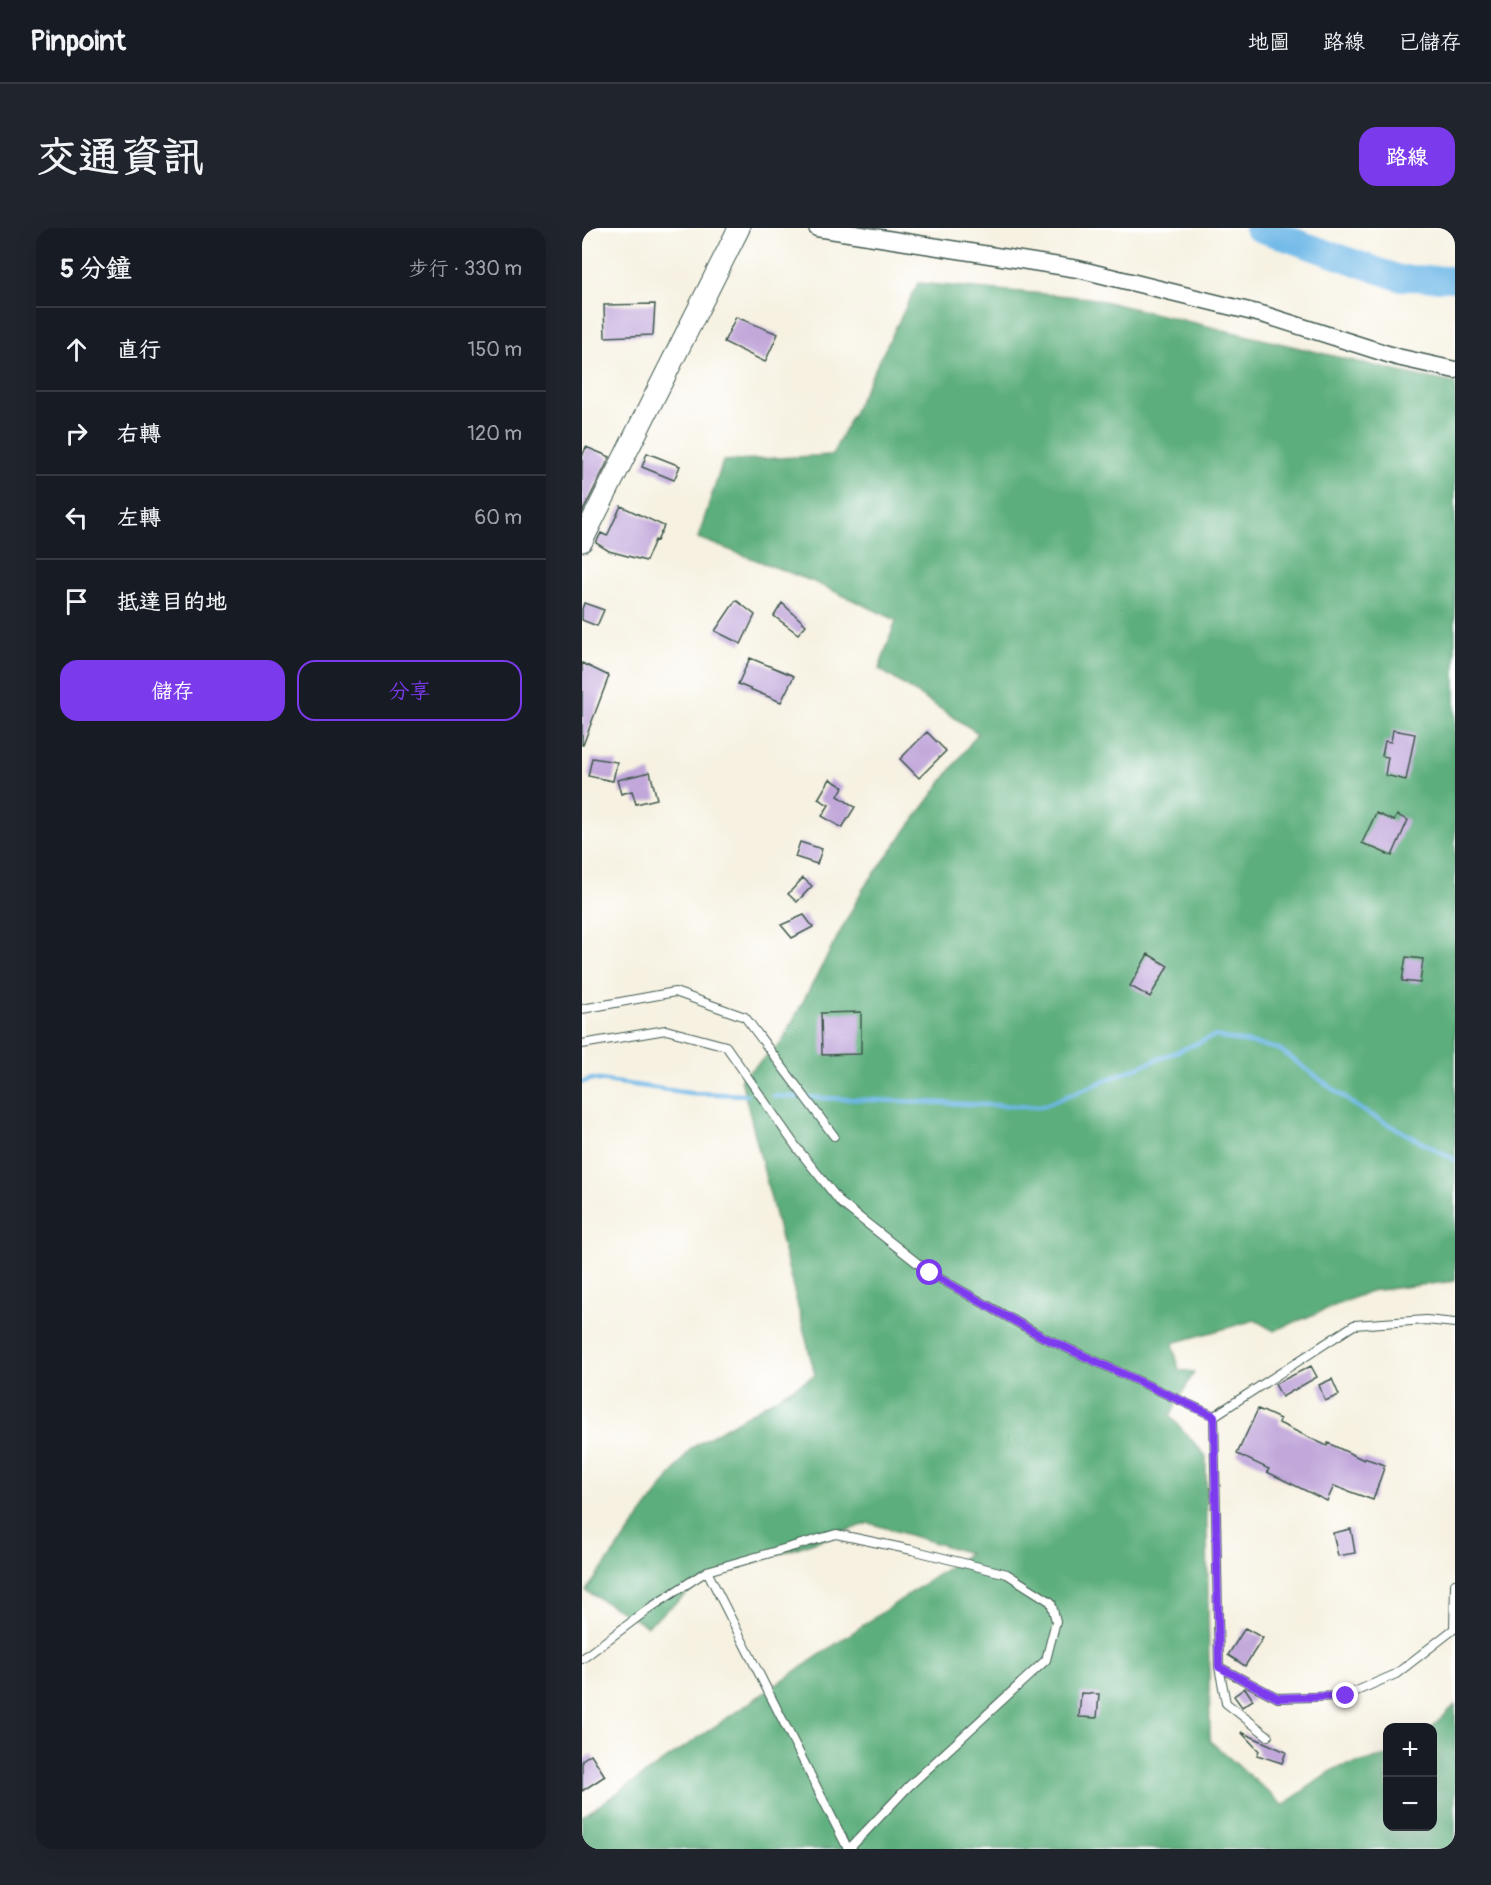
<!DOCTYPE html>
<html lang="zh-TW">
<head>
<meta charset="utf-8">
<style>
	:root { --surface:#171b24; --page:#20242c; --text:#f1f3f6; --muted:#9ea1a6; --line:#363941; --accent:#7c3aed }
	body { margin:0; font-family:Pangolin,"LXGW WenKai TC",sans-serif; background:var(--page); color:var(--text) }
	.controls { position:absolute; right:18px; bottom:18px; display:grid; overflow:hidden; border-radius:12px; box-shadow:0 6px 24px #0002 }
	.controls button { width:54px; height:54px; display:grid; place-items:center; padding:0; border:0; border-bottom:2px solid var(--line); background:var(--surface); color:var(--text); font:30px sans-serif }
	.stop { position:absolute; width:18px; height:18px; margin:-14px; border:4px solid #7c3aed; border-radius:50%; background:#fff }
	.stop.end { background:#7c3aed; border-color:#fff; box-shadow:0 2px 6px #0008 }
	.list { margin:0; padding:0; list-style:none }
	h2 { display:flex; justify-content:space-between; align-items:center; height:78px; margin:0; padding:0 24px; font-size:26px }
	h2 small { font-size:20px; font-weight:400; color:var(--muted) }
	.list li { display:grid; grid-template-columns:39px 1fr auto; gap:18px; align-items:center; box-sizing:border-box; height:84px; padding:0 24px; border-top:2px solid var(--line) }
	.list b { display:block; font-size:22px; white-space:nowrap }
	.list em { font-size:20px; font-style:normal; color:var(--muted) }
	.actions { display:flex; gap:12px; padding:18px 24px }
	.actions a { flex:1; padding:14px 0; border:2px solid var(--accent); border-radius:18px; text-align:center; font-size:21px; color:var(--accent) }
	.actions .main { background:var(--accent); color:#fff }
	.icon { flex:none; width:33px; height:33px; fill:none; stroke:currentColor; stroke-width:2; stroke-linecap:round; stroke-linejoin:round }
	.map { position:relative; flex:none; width:873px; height:1621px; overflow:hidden; border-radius:18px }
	header { display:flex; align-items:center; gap:36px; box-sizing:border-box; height:84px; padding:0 30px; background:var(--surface); border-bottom:2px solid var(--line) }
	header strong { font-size:28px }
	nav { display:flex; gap:33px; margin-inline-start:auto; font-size:21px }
	.intro { display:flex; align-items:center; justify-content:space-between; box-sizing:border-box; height:144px; padding:0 36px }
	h1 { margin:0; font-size:42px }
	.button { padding:15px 27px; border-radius:18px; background:var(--accent); color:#fff; font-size:21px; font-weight:700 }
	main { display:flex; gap:36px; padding:0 36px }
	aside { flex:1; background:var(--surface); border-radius:18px; box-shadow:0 6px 24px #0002 }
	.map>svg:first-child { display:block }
</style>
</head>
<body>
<header>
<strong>Pinpoint</strong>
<nav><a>地圖</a><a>路線</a><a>已儲存</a></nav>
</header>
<div class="intro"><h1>交通資訊</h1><a class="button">路線</a></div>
<main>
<aside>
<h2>5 分鐘<small>步行 · 330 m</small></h2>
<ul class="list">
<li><svg class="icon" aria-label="ahead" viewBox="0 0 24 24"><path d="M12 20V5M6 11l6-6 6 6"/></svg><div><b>直行</b></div><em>150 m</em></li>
<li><svg class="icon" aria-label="right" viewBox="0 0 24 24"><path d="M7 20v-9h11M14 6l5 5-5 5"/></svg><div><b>右轉</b></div><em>120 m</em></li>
<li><svg class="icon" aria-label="left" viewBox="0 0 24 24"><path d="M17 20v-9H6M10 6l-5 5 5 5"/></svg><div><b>左轉</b></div><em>60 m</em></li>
<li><svg class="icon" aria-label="arrive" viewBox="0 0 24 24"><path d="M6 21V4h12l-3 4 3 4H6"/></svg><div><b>抵達目的地</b></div></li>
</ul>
<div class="actions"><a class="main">儲存</a><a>分享</a></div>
</aside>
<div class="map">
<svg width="873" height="1621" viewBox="0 0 873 1621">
	<rect width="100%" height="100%" fill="#fff"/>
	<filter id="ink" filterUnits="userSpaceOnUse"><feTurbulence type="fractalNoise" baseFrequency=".0167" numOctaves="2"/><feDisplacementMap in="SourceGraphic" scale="12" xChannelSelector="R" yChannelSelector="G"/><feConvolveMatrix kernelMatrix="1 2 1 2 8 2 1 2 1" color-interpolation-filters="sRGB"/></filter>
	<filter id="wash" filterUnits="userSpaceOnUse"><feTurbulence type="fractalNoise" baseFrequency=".008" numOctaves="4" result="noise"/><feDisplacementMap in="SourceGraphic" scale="24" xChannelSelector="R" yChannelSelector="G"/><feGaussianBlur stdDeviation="1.35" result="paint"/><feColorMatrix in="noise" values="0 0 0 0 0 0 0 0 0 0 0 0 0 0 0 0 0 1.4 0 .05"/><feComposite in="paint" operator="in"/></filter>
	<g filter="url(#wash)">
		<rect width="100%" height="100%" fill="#f6f1e1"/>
		<path fill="#5cae7b" stroke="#3e7658" stroke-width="1.5" d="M336,55L508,70L831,147L873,155V1053L788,1063L692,1103L673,1092L591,1115L597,1142L612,1144L588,1188L624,1228L628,1513L701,1577L754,1540L805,1528L806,1598H850V1499L873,1477V1621H0V1589L387,1325L287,1295L122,1352L65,1398L4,1363L109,1220L233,1147L159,851L199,815L281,661L396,505L297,441L314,392L232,354L116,310L141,233L250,227Z"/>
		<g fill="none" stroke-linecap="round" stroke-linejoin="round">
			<path stroke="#6eb8e7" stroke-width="4.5" d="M0,854L10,851L108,865L165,867
				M192,868L458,879L633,808L697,821L778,881L873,932"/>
			<path stroke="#6eb8e7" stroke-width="26" d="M675,0L817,50L873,51"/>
		</g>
		<g id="blocks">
			<path fill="#c1a7da" d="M73,76L71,107L23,109L22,77Z
				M154,89L196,106L183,134L142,114Z
				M4,219L28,229L0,285V229Z
				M65,225L98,238L92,252L60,239Z
				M39,278L82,298L75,313L73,312L64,333L27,323L14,315L19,305L25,308Z
				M154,372L173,387L159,416L133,403Z
				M2,375L22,382L15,398L0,392V381Z
				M200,375L224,397L216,406L192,388Z
				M168,430L212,448L199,474L156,456Z
				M0,435L27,448L1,517H0Z
				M811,502L833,506L824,552L803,547L806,529L800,528L803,513L809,514Z
				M345,504L364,523L337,550L318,531Z
				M10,530L35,534L31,553L6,548Z
				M68,544L75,571L54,576L50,563L39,566L35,552Z
				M248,551L261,559L256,568L273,579L260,600L240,588L247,577L236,571Z
				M794,585L812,593L815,587L826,592L810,628L780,615Z
				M218,614L240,621L235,636L213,629Z
				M221,650L230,658L215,674L206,666Z
				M222,687L231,699L210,710L199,697Z
				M566,726L586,738L568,769L548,758Z
				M824,729L841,731L838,755L820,753Z
				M279,784V826L240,827L239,785Z
				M729,1138L735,1149L700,1169L693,1156Z
				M750,1151L757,1167L743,1173L737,1157Z
				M676,1181L698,1191L697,1195L745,1218L746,1215L782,1232V1230L803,1237L791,1272L752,1258L745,1273L685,1244L687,1241L655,1226Z
				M769,1301L773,1325L756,1328L751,1305Z
				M663,1400L681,1410L663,1438L646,1427Z
				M663,1460L671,1472L660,1479L652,1468Z
				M499,1465L517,1466L515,1490L497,1489Z
				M659,1504L704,1524L700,1535L675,1527L677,1523Z
				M9,1526L23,1548L0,1563V1532Z"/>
		</g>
	</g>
	<g filter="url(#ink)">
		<use href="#blocks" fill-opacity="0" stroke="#3f584e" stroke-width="1.5"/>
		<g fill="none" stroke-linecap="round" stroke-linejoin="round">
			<defs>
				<path id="service" d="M0,781L93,764L163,789L252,908
					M0,816L84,802L144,818L215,920L259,975L348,1045L461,1109L632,1188L772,1097L844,1092L873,1095
					M632,1188L637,1439L644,1475L686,1508
					M125,1343L266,1621
					M0,1431L68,1380L125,1343L254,1306L330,1322L425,1346L469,1374L474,1393L464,1432L326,1559L267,1621
					M637,1439L696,1470L763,1468L814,1446L872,1401L873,1356"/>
				<path id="minor" d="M235,0L496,41L683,87L815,129L873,142"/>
				<path id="tertiary" d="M0,313L157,0"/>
			</defs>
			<use href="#service" stroke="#3f584e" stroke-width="10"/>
			<use href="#minor" stroke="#3f584e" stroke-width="19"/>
			<use href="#tertiary" stroke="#3f584e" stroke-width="23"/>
			<use href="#service" stroke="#fff" stroke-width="8"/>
			<use href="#minor" stroke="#fff" stroke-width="16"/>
			<use href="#tertiary" stroke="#fff" stroke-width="21"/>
		</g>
	</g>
	<g fill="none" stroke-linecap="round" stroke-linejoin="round" filter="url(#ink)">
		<path stroke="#7c3aed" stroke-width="8" d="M348,1045L461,1109L632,1188L637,1439L696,1470L764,1468"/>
	</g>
</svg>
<div class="controls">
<button>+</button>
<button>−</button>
</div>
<div class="stop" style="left:348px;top:1045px"></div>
<div class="stop end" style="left:764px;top:1468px"></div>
</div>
</main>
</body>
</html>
